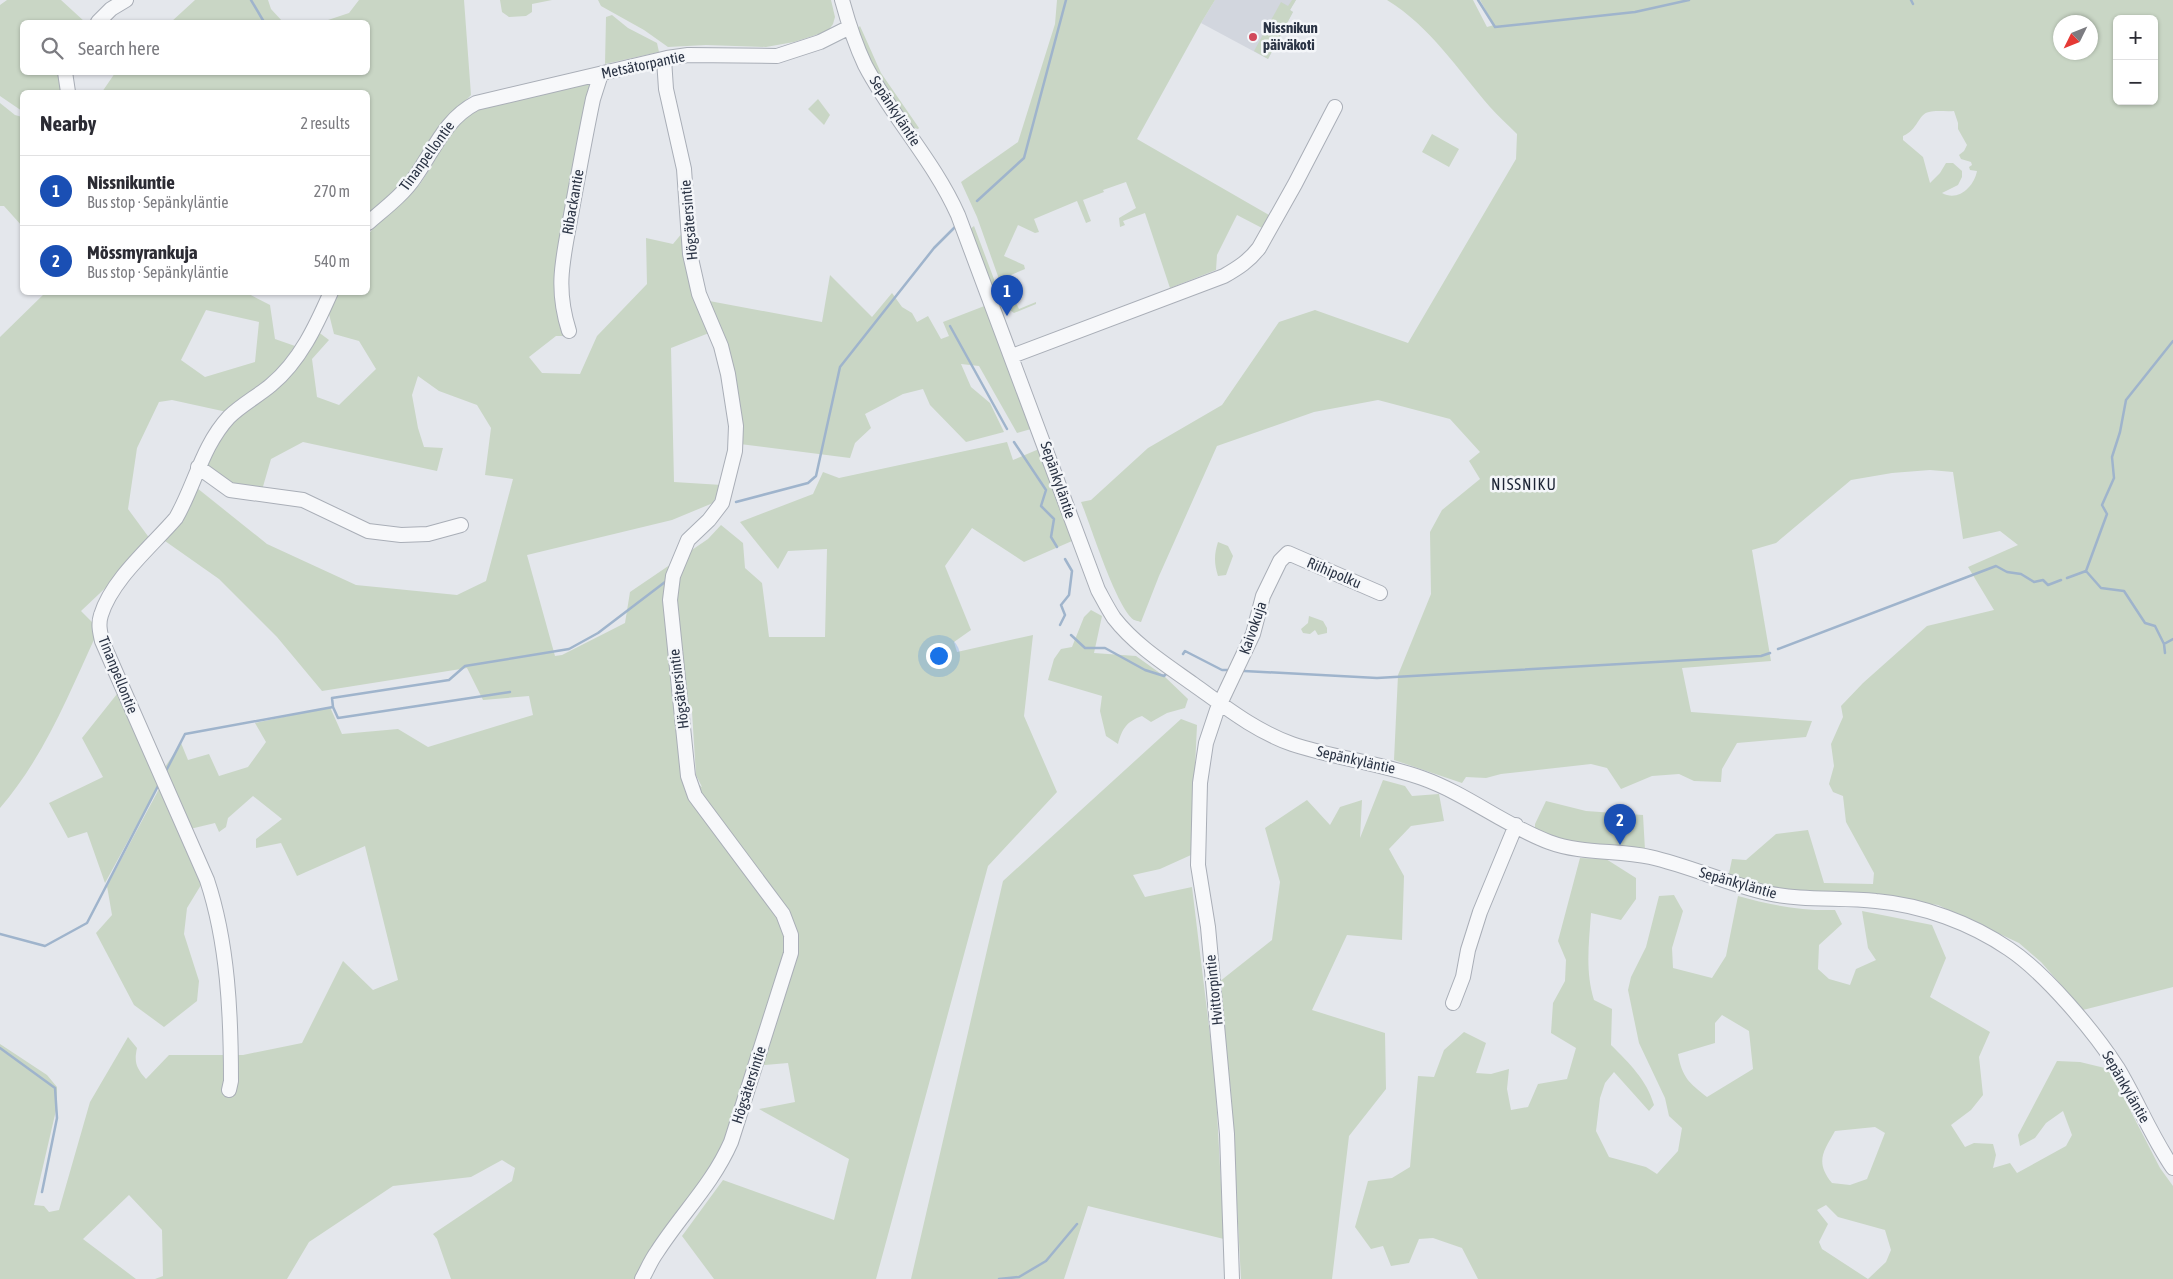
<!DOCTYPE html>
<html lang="en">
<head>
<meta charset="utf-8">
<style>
	:root { --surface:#fff; --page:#f7f7f7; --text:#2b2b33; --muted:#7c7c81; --line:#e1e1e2; --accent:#d1495b }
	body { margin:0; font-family:"Asap Condensed",sans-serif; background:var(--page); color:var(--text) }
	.controls { position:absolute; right:15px; top:15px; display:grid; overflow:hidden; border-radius:8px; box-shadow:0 1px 4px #0004 }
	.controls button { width:45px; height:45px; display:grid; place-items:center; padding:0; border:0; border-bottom:1px solid var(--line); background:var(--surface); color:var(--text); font:25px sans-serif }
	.compass { position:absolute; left:2053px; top:15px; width:45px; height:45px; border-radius:50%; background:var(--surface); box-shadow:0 1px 4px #0004; rotate:227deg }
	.you { position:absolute; left:938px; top:655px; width:18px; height:18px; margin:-12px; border:4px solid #fff; border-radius:50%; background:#1a73e8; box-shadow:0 0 0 8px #1a73e833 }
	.badge { display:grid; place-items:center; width:32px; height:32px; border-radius:50%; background:var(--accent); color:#fff; font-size:16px; font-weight:700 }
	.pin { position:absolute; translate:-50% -41px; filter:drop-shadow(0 1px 2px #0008) }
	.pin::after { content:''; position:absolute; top:26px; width:18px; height:15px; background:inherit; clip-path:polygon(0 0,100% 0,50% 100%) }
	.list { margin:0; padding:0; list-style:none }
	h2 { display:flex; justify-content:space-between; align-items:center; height:65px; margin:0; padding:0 20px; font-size:21px }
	h2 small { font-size:16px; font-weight:400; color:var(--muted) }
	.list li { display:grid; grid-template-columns:32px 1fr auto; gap:15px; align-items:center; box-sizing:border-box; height:70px; padding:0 20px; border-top:1px solid var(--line) }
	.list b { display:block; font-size:19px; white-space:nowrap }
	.list p { margin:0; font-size:16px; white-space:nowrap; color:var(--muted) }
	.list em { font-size:16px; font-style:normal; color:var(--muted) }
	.icon { flex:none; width:28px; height:28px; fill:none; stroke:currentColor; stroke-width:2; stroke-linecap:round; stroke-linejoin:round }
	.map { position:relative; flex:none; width:2173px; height:1279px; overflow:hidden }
	.search { position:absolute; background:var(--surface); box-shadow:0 1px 4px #0004; left:20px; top:20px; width:350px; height:55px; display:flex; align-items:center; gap:12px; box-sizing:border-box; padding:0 18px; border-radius:8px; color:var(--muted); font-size:19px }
	.panel { position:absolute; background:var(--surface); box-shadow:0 1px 4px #0004; left:20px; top:90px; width:350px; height:205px; border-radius:8px }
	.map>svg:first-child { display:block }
</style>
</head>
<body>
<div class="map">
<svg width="2173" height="1279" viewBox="0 0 2173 1279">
	<rect width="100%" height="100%" fill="#e4e7ec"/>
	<path fill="#d2d6de" d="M1215,0H1296L1290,10L1293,12L1268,59L1201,23Z"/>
	<path fill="#c9d6c5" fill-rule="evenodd" d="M7,0H61L85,22H22V72L62,73L61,92H22V111L0,96V5Z
		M195,0H268L271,9L283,22H171Z
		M359,0H464L471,95L434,134L410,174L388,197L368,215V92H102L115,73L368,72V22H322L349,13Z
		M500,0H552L532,4V12L526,16L509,17L502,12Z
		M598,0H831L835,17L833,24L828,31L794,42L766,47L706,45L668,47L644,30L601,6Z
		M1057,0H1215L1201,23L1137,139L1269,215L1262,228L1237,215L1217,255L1216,270L1170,288L1145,213L1123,221L1125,225L1120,227L1119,218L1136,208L1126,182L1103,190L1104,192L1083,200L1091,221L1086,223L1077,201L1034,219L1039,232L1035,233L1018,225L1004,256L1024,265L1025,269L1004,278L1019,309L1036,302V304L1014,313L1010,310L977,217L961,182L1018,142L1055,24Z
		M1292,0H1296L1290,10L1293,12L1268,59L1254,51L1281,2L1288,6Z
		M1387,0H1473L1487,27L1494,25L1480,0H2173V987L2083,1010L2041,962L2019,943L1938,905L1860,895L1794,893L1728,878L1732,859L1746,860L1776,834L1808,830L1824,883L1873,884L1874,873L1846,822L1843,796L1833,792L1829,784L1834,766L1831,744L1843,717L1841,706L1863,683L1927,626L1994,610L1968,567L2018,545L2000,531L1963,539L1953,472L1930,470L1892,473L1851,480L1776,543L1752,550L1771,661L1682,668L1691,712L1812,721L1806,737L1737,743L1722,769L1721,782L1694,781L1679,774L1652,776L1621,789L1607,768L1591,764L1501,774L1486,778L1466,777L1462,783L1394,760L1398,675L1431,594L1430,532L1442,510L1480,479L1469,461L1480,452L1450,419L1378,400L1314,412L1217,446L1159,576L1141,622C1141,622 1134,620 1134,620C1116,607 1091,526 1081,502L1091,500L1148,448L1222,405L1279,322L1315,310L1408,343L1516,159L1517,134C1508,125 1498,116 1490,107C1457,69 1431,27 1387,0ZM2117,19H2154V101H2117ZM2060,22H2090V52H2060ZM1954,111L1958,123V129L1967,145L1964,151L1959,155L1961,159L1971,162L1972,165L1969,167L1970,170L1977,171C1974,187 1958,202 1942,193L1958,185L1962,177V171L1953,163H1946L1940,173L1930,183L1923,157L1903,140V136C1918,130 1918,114 1929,112C1937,110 1946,112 1954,111Z
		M612,15L628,28L657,43L659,52L605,64L606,17Z
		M860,26L881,73L919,128L918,129L911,127L869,63L857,29Z
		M590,82L594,87L571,186L554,287L555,298L563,336H556L529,357L542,373L580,374L597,336L647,284L646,238L673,244L683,232L709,333L671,348L674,482L722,485L713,503L672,520L527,555L555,656L562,655L625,623L630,592L708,539L721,525L743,543L745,568L762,583L769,637H825L827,549L788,551L778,569L740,522L813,494L823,472L839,478L1007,442L1013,460L1039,449L1072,541L1024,562L972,528L945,566L971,630L954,642L957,652L1033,635L1024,716L1057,792L988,866L876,1279H714L682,1236L723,1180L834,1220L849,1159L759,1109L795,1102L788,1063L755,1066L731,1142L642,1279H451L437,1239L433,1234L512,1181L515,1168L502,1160L471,1177L393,1186L309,1242L287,1279H155L163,1276L162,1230L129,1195L83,1239L136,1279H0V1044L47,1075L57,1087V1106L34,1205L44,1206L49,1212L59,1210L90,1102L128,1037L137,1048C134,1062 136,1068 146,1079L169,1055H243L302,1043L343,961L373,990L398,980L365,846L297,876L281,843L256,848V839L282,819L253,796L228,818L226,827L219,832L215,823L190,829L165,767L181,743L188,760L209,754L219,776L248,767L266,742L255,723L330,707L342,734L398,729L428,747L533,715L529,696L483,700L467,668L322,691L277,637L219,579L165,541L190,508L197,488L267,544L356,585L457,595L486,581L513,479L485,475L491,428L477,405L439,391L418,376L412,395L418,428L424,447L443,448L437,471L303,442L271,459L262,490L232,485L205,466C227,416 280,371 317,331L329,340L312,359L317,397L339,405L376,369L359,341L334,334L329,314L338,293L368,292V235C382,215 405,203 420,184C440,156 449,124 481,106ZM692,712L696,775L702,787L688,776L681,715Z
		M818,99L830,115L824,125L808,109Z
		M0,103L15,115L22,117V226L4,206H0Z
		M1432,134L1459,149L1449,167L1422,152Z
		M974,226L1006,311V312L996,301L970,229Z
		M830,275L872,317L892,293L902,307L912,313L917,322L928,316L941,339L949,336L943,322L987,305L1011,371C1014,392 1028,408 1031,429L1017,433L979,366L961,364L971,387L990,403L1004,432L966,442L930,405L923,389L903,394L865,414L871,428L855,443L850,458L740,444L704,300L822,322Z
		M45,293H247L270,305L275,339L295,346L271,379L227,412L172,400L159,402L137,448L128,509L153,543L81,611L95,625L97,633C69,694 44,757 0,808V337ZM206,310L259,322L255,362L205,377L181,360Z
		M1218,542L1228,546L1233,556L1226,575L1218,576C1214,564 1214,554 1218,542Z
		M1091,610L1102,616L1094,653L1136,656L1164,676L1188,699L1185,708L1167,713L1151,722L1142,716C1127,721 1122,729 1118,744L1106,736L1100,711L1102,696L1048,680L1054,659L1061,649L1072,647L1084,617Z
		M1309,616L1323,621L1327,628V633L1318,635L1315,630L1310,634L1303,633L1301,629L1308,623Z
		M117,694L158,786L105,883L87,832L68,838L49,803L103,777L82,738Z
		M1181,719L1197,725L1191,855L1160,869L1133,875L1145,897L1192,887L1215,1076L1224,1239L1088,1206L1064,1279H911L1003,881Z
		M1383,780L1405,786L1412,796L1439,794L1444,821L1411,826L1389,849L1404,876L1402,940L1347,935L1312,1010L1385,1033L1386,1089L1349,1136L1332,1279H1241L1231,1093L1219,982L1272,940L1280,882L1265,828L1307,800L1330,825L1340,807L1362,800L1360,838Z
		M159,789L201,885L187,908L184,934L199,981L197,1001L164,1027L134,1005L96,933L112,915L107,886Z
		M1546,801L1586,811L1643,815L1645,850L1562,841L1535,830V824Z
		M1580,858L1606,859L1636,878V899L1621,920L1591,913C1589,943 1585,971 1594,1000L1612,1009L1611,1045C1629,1063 1647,1080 1654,1105L1649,1111L1614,1072L1605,1083L1600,1098L1596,1131L1609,1157L1646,1167L1657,1174L1678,1151L1682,1128L1669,1116L1665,1098L1639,1043L1628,990L1631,977L1646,947L1659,896L1674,895L1683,911L1672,948L1673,968L1712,978L1726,956L1738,896C1770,905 1802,911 1835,910L1842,924L1819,945L1818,969L1829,979L1850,985L1856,969L1876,960L1868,948L1862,911L1932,925L1946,958L1930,997L1990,1032L1979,1057L1983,1095L1971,1110L1951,1125L1965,1147L1974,1143L1993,1144L1996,1155L1993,1168L2010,1163L2017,1173L2066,1146L2072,1135L2063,1111L2046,1123L2035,1138L2020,1146L2018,1135L2057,1061L2080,1062L2109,1069L2160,1168L2173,1186V1279H1478L1462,1248L1433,1238L1419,1239L1409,1263L1391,1266L1383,1246L1371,1249L1355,1227L1368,1181L1392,1178L1410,1167L1418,1076L1434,1077L1444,1050L1464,1032L1486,1043L1476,1073L1491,1074L1509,1069L1507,1089L1511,1110L1528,1107L1538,1084L1567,1079L1576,1048L1551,1033L1553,1003L1565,981L1566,960L1558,941ZM1722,1015L1749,1031L1753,1069L1707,1097C1689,1083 1682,1077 1678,1054L1715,1043V1023ZM1875,1127L1885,1133L1867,1179L1850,1185L1832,1183C1815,1162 1823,1152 1835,1131ZM1826,1205L1838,1217L1885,1230L1891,1250L1886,1262L1868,1279L1822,1249L1819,1242L1828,1224L1817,1210Z"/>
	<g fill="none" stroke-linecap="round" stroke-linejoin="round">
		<path stroke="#9fb4cc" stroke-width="2.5" d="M251,0L264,22
			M1478,0L1495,27L1635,12L1689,0
			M1911,0L1913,4
			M977,201L1024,158L1066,0
			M950,326L1007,429
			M1014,442L1046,490L1041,506L1054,519L1051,537L1057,547
			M736,502L808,483L816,476L840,367L934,248L955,227
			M2086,571L2107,514L2102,505L2114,478L2112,457L2120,432L2126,400L2173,341
			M2067,578L2086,571L2101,588L2124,591L2145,623L2155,626L2164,644L2165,653
			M1060,625L1065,615L1061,605L1069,595L1072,571L1065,559
			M1071,635L1085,648H1105L1145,670L1164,676L1166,674
			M2164,644L2173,639
			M1778,649L1996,566L2007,572L2021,574L2034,582L2043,580L2048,585L2061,580
			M1183,654L1185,651L1222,670H1229
			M1244,671L1377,678L1761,656L1770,653
			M333,707L338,718L510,692
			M166,771L185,734L333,707L332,698L449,680L465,666L569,649L598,633L665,582
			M0,934L45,946L87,923L158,786
			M0,1048L55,1088L57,1118L42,1192
			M999,1279L1019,1277L1046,1261L1077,1224"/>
		<defs>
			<path id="minor" d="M842,0C848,22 855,44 865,65C892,117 934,161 958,215L1098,590C1103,599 1108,609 1114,618C1135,645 1165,664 1193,684C1224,706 1255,731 1292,744C1334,758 1380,763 1422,778C1467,794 1504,825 1549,842C1581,854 1617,850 1650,857C1690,866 1728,884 1767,893C1803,901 1840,897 1876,901C1922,905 1971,923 2009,949C2045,973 2093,1030 2117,1067C2137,1100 2151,1136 2173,1168
				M98,22L111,9L126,0
				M65,72L68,92
				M368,223C384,209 403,195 415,177C434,150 445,119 476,103L667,58L688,55L777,56L820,42L850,27
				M569,331C555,287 563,259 571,215C578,176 585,137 593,99L601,74
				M1012,356L1224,276C1238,268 1249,261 1259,248L1295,184L1335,107
				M198,467L230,490L303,500L368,531L401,535L428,534L461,525
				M1453,1003L1463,977L1468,950L1480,912L1516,825
				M229,1090L231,1081C231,1015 228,943 207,880L102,641C100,632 98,624 101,615C112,579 152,546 176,518C195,485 202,446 229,417C241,405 258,396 271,385C300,361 316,326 331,292
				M642,1279C647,1270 651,1260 657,1252C682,1213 712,1185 731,1142L791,953V935L783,914L695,796L688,776L670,600L673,576L688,540L709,520L722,503L735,451L736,426L728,374L721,346L699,294L690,254L684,169L666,89L664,59
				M1232,1279L1227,1134L1208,927L1198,865L1200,783L1206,743L1217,710L1253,634L1263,596L1280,561L1288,553L1380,593"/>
		</defs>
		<use href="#minor" stroke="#a9aeb7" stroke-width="16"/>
		<use href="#minor" stroke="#f7f8fa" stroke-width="14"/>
	</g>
	<circle fill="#d1495b" stroke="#f4f6f9" stroke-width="2" cx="1253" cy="37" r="5"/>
	<g text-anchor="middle" stroke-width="5" stroke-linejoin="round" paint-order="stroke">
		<g font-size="15" font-weight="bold" fill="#2b3445" stroke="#f4f6f9" text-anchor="start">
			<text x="1263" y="33">Nissnikun<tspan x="1263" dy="17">päiväkoti</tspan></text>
		</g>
		<g font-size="15" fill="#2b3445" stroke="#f4f6f9">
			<text transform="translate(643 65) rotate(-12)" y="5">Metsätorpantie</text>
			<text transform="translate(895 111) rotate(57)" y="5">Sepänkyläntie</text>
			<text transform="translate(427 156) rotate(-54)" y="5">Tinanpellontie</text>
			<text transform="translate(573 202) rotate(-80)" y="5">Ribackantie</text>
			<text transform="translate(689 220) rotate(-95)" y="5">Högsätersintie</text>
			<text transform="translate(1058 480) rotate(71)" y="5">Sepänkyläntie</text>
			<text transform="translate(1334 573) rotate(23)" y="5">Riihipolku</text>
			<text transform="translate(1253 628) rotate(-71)" y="5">Kaivokuja</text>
			<text transform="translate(118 675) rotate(68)" y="5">Tinanpellontie</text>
			<text transform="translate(679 689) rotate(-97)" y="5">Högsätersintie</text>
			<text transform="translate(1356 760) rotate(13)" y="5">Sepänkyläntie</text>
			<text transform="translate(1738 883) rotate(16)" y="5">Sepänkyläntie</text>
			<text transform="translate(1214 990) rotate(-96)" y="5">Hvittorpintie</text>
			<text transform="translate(749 1085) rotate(-72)" y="5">Högsätersintie</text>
			<text transform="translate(2126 1087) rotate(60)" y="5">Sepänkyläntie</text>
		</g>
		<g font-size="16" letter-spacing="1" fill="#1d2536" stroke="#f4f6f9">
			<text x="1524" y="490">NISSNIKU</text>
		</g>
	</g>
</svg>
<div class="controls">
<button>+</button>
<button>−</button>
</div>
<svg class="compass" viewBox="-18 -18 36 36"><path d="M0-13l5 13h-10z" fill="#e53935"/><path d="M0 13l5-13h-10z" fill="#7c7c81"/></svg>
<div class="you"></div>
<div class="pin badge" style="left:1007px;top:316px;background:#1a4fb4">1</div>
<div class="pin badge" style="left:1620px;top:845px;background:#1a4fb4">2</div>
<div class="search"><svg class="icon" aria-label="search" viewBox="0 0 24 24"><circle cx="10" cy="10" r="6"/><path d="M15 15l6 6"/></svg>Search here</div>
<section class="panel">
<h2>Nearby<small>2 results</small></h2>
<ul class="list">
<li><span class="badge" style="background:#1a4fb4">1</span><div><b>Nissnikuntie</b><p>Bus stop · Sepänkyläntie</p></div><em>270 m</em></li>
<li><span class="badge" style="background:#1a4fb4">2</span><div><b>Mössmyrankuja</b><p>Bus stop · Sepänkyläntie</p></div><em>540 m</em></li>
</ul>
</section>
</div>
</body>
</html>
